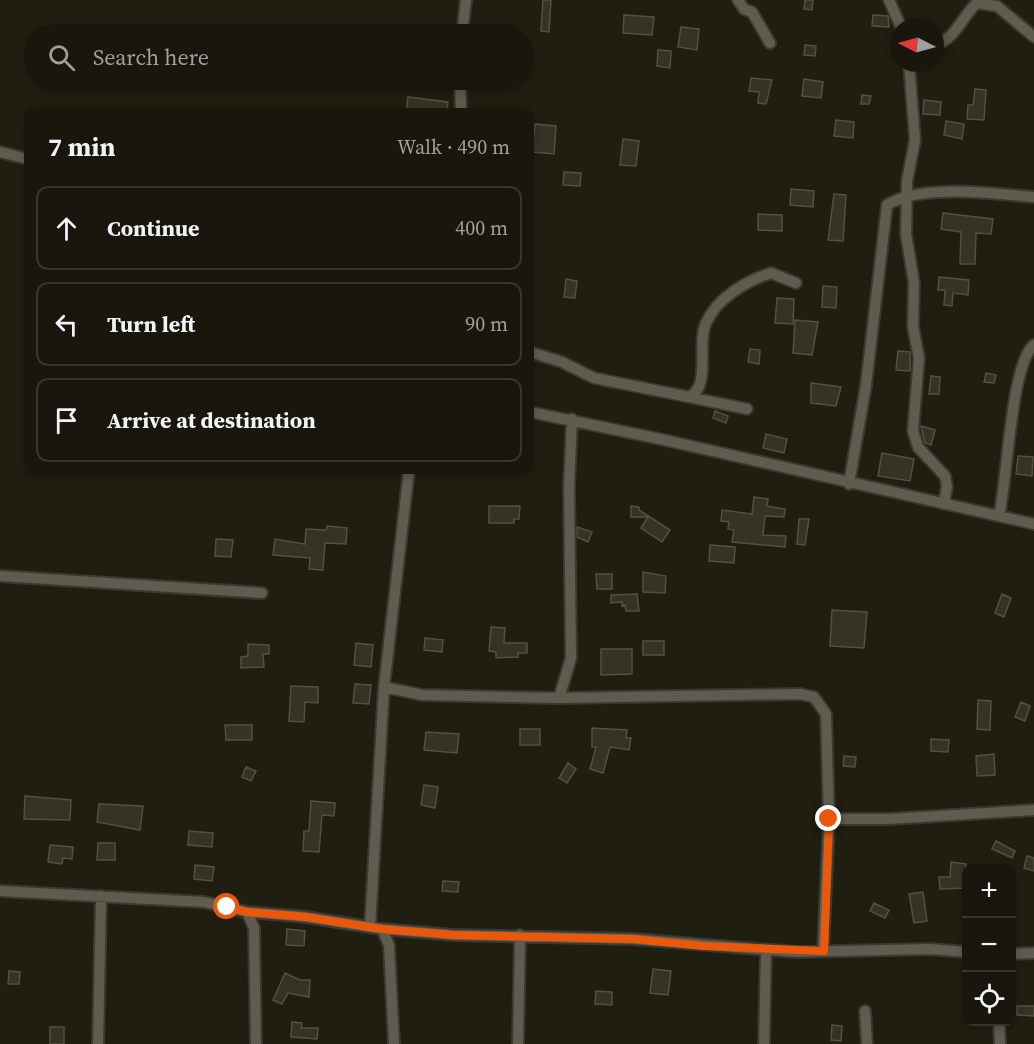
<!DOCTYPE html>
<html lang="en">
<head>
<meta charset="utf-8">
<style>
	:root { --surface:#18160d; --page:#25231b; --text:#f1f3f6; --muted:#9f9f9d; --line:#36352e }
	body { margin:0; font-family:"Source Serif 4",serif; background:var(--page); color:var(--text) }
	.controls { position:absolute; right:18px; bottom:18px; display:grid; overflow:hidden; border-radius:12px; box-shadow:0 3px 9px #0003 }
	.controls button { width:54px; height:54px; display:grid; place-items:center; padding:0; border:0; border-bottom:2px solid var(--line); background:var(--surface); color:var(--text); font:30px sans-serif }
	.compass { position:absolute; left:890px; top:18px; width:54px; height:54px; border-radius:50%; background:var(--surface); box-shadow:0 3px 9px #0003; rotate:276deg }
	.stop { position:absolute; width:18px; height:18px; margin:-14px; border:4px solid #ea580c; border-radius:50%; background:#fff }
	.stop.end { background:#ea580c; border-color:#fff; box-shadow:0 2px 6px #0008 }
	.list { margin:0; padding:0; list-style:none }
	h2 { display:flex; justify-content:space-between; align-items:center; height:78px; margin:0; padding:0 24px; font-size:26px }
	h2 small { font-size:20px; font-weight:400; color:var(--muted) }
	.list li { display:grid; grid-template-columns:39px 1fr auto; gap:18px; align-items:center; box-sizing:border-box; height:84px; margin:0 12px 12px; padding:0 12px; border:2px solid var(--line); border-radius:12px }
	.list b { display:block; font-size:22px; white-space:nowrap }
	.list em { font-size:20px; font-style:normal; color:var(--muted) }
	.icon { flex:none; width:33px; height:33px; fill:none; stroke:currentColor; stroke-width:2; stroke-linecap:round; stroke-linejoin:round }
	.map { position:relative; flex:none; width:1034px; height:1044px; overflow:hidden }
	.search { position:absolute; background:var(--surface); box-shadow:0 3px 9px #0003; left:24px; top:24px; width:510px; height:66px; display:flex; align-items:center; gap:15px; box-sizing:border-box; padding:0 21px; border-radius:33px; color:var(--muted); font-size:22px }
	.panel { position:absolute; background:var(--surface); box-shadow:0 3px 9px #0003; left:24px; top:108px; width:510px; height:366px; border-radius:12px }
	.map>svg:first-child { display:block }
</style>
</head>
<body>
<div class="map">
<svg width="1034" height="1044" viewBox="0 0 1034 1044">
	<rect width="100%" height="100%" fill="#201d11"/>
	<path fill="#363326" stroke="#535042" stroke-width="1.5" d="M543,0H551L549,32L541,31Z
		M805,0H813L812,10L804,9Z
		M624,15L654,17L652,35L623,33Z
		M873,15L888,16L889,27L872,26Z
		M681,27L699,29L697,50L678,47Z
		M805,45L816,46L815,56L804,55Z
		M658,50L671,51L670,68L657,66Z
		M751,78L772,80L766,104L758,103L759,92L749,91Z
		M804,79L823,82L821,98L802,96Z
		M975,89L986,90L984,120L967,119L968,105H973Z
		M862,95L871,96L869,104H861Z
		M408,97L448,102L447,112H406Z
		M924,100L941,102L940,115L923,114Z
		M836,120L854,122L853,138L834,136Z
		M946,121L964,124L962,139L944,135Z
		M535,124L556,126L554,154L532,152Z
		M623,139L639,141L636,166L620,165Z
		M564,172L581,173L580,186L563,185Z
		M791,189L814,191L813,207L790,205Z
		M834,194L846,195L843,241L828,240Z
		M943,213L993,219L991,234L976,233L975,264H960L961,232L941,229Z
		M758,214L782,215V231L758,230Z
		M939,277L969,280L968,295L953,293L952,306L944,305L945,290H938Z
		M566,279L577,281L575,298L564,297Z
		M823,286L837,287L836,308L822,307Z
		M777,298L794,299L793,324L775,323Z
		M795,320L818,322L812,355L793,353Z
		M750,349L760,350L759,364L748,362Z
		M898,351L910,352V371L896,370Z
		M986,373L996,375L994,383L984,382Z
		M931,376L940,377L939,394H929Z
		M811,383L841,387L836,406L811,403Z
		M715,411L728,416L726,423L713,418Z
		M921,426L935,430L931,445L925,443Z
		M766,434L787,439L784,453L763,448Z
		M882,453L914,459L910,481L878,476Z
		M1018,456L1033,457L1032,476L1016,474Z
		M754,497L768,499L767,506L785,509L784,517L765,516L763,535L786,536L785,547L732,542L734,530L728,529L729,522L721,521L722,510L752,514Z
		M489,506H520L519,519H514V523H489Z
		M631,506L639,507V510L670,530L662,542L641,528L648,517H631Z
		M799,519H809L805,545L797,544Z
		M327,526L347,528L346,544L325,543L323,570L309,569L310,558L273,555L275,539L305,544L306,529L326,530Z
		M577,527L592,532L588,542L577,537Z
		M216,539L233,540L231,557L215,556Z
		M710,545L735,547L734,563L709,561Z
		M643,572L666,576L665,593L643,592Z
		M596,574H612V589H597Z
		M637,594L639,611H626L625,605L622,606V602L611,603V595Z
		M1002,594L1011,598L1004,617L995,613Z
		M832,610L867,612L864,648L830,646Z
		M491,627L505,628L504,643H527V653H518V657L496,658V652L489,651Z
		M425,638L443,640L442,652L424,650Z
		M643,641H664V655H643Z
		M356,643L373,645L371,667L354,665Z
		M248,644L269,645V654H263L264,667L241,668V657L248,656Z
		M601,649H632V674L601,675Z
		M355,684L371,685L369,704L353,703Z
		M291,686L318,687V703L305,702L304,722L289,721Z
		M978,700L991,701L990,730L977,729Z
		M1021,702L1030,706L1025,721L1015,717Z
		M225,725H252V740H226Z
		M592,728L627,730L626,738H631L629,750L610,747L603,773L590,769L596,747H592Z
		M520,729H540V745H520Z
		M426,732L459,734L457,753L424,750Z
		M931,739L949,740L948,752L931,751Z
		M994,754L995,775L977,776L976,756Z
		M844,756L856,757L855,767L843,766Z
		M568,763L576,769L567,783L559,778Z
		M246,767L256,771L251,781L242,777Z
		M424,785L438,787L435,808L421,805Z
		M25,796L71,800L70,820L24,819Z
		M311,801L335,803L334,816L322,815L319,852L303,851L304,831H309Z
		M99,804L143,806L140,830L97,822Z
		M189,831L213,833L212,847L188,845Z
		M996,841L1015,851L1012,858L992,849Z
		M98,843H115V860H97Z
		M50,845L73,847L72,859L63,858L62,864L48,862Z
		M1027,856L1034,858V871L1024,868Z
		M951,862L966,864V888L940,889L939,877H950Z
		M195,865L214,867L212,881L194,879Z
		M443,881L459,882L458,892L442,891Z
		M923,892L927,921L914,923L909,894Z
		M874,903L889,910L885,918L870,911Z
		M287,929L305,931L304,946L286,945Z
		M653,969L671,971L668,995L650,993Z
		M9,971L20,972L19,984H8Z
		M285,973L300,980H310L309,997L288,993L282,1004L273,1000Z
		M596,991L612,992V1005L595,1004Z
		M1017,1006H1034V1016L1017,1015Z
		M292,1022L302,1023L301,1028H318L317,1039L291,1037Z
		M832,1025L842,1026L841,1041L831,1040Z
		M50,1027H64V1044H50Z"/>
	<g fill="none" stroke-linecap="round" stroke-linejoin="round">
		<defs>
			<path id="minor" d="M738,0L744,9L752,12L770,43
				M889,0L901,27
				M462,34L466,0
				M935,45C956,39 962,16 977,3L997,6L1034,37
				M909,63L915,140L907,181L906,234L914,283L913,327L919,358L913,431L918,447L945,476L947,486L944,504
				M460,80L461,112
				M0,152L28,159
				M530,352L562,362L594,378L689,397C712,386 696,344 706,323C717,298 746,281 771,273L796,283
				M689,397L747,409
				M530,412L660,439L1034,524
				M849,484L866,385L887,205C920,183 996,194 1034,197
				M999,516C1007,483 1011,362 1034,345
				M0,576L262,593
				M384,687L422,695L559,698L800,694L814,697L826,714L829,819L823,951
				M559,698L571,658L569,487L572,419
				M829,819H889L1034,810
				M0,891L204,902L247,912L254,928L256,1044
				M247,912L306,917L382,929L454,935L633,939L796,952L930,949L966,952
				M370,927L384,687L409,470
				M382,929L389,945L394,1044
				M1012,954L1034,953
				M865,1011L867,1044
				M999,1022L1000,1044
				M98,1044L101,896
				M518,1044L520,935
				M764,1044L766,950"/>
		</defs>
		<use href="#minor" stroke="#3a3831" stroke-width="14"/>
		<use href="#minor" stroke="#5f5c4d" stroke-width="10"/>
	</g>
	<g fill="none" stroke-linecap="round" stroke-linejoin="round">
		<path stroke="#ea580c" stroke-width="8" d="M227,907L247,912L306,917L382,929L454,935L633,939L704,946L824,951L829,819"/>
	</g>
</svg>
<div class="controls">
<button>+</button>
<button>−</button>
<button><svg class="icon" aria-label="locate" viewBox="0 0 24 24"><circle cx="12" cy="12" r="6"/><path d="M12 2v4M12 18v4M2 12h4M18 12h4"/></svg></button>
</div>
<svg class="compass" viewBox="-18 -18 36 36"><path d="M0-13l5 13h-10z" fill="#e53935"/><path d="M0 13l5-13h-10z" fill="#9f9f9d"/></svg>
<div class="stop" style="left:227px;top:907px"></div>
<div class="stop end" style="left:829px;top:819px"></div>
<div class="search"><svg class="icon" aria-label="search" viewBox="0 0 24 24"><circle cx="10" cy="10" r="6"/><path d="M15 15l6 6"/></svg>Search here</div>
<section class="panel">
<h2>7 min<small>Walk · 490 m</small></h2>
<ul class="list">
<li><svg class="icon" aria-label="ahead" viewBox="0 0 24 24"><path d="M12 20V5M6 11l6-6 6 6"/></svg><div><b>Continue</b></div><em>400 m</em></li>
<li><svg class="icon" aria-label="left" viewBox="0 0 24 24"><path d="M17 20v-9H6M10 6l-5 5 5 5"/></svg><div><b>Turn left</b></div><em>90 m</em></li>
<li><svg class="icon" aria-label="arrive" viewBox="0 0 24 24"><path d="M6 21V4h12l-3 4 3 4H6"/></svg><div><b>Arrive at destination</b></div></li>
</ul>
</section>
</div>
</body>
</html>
